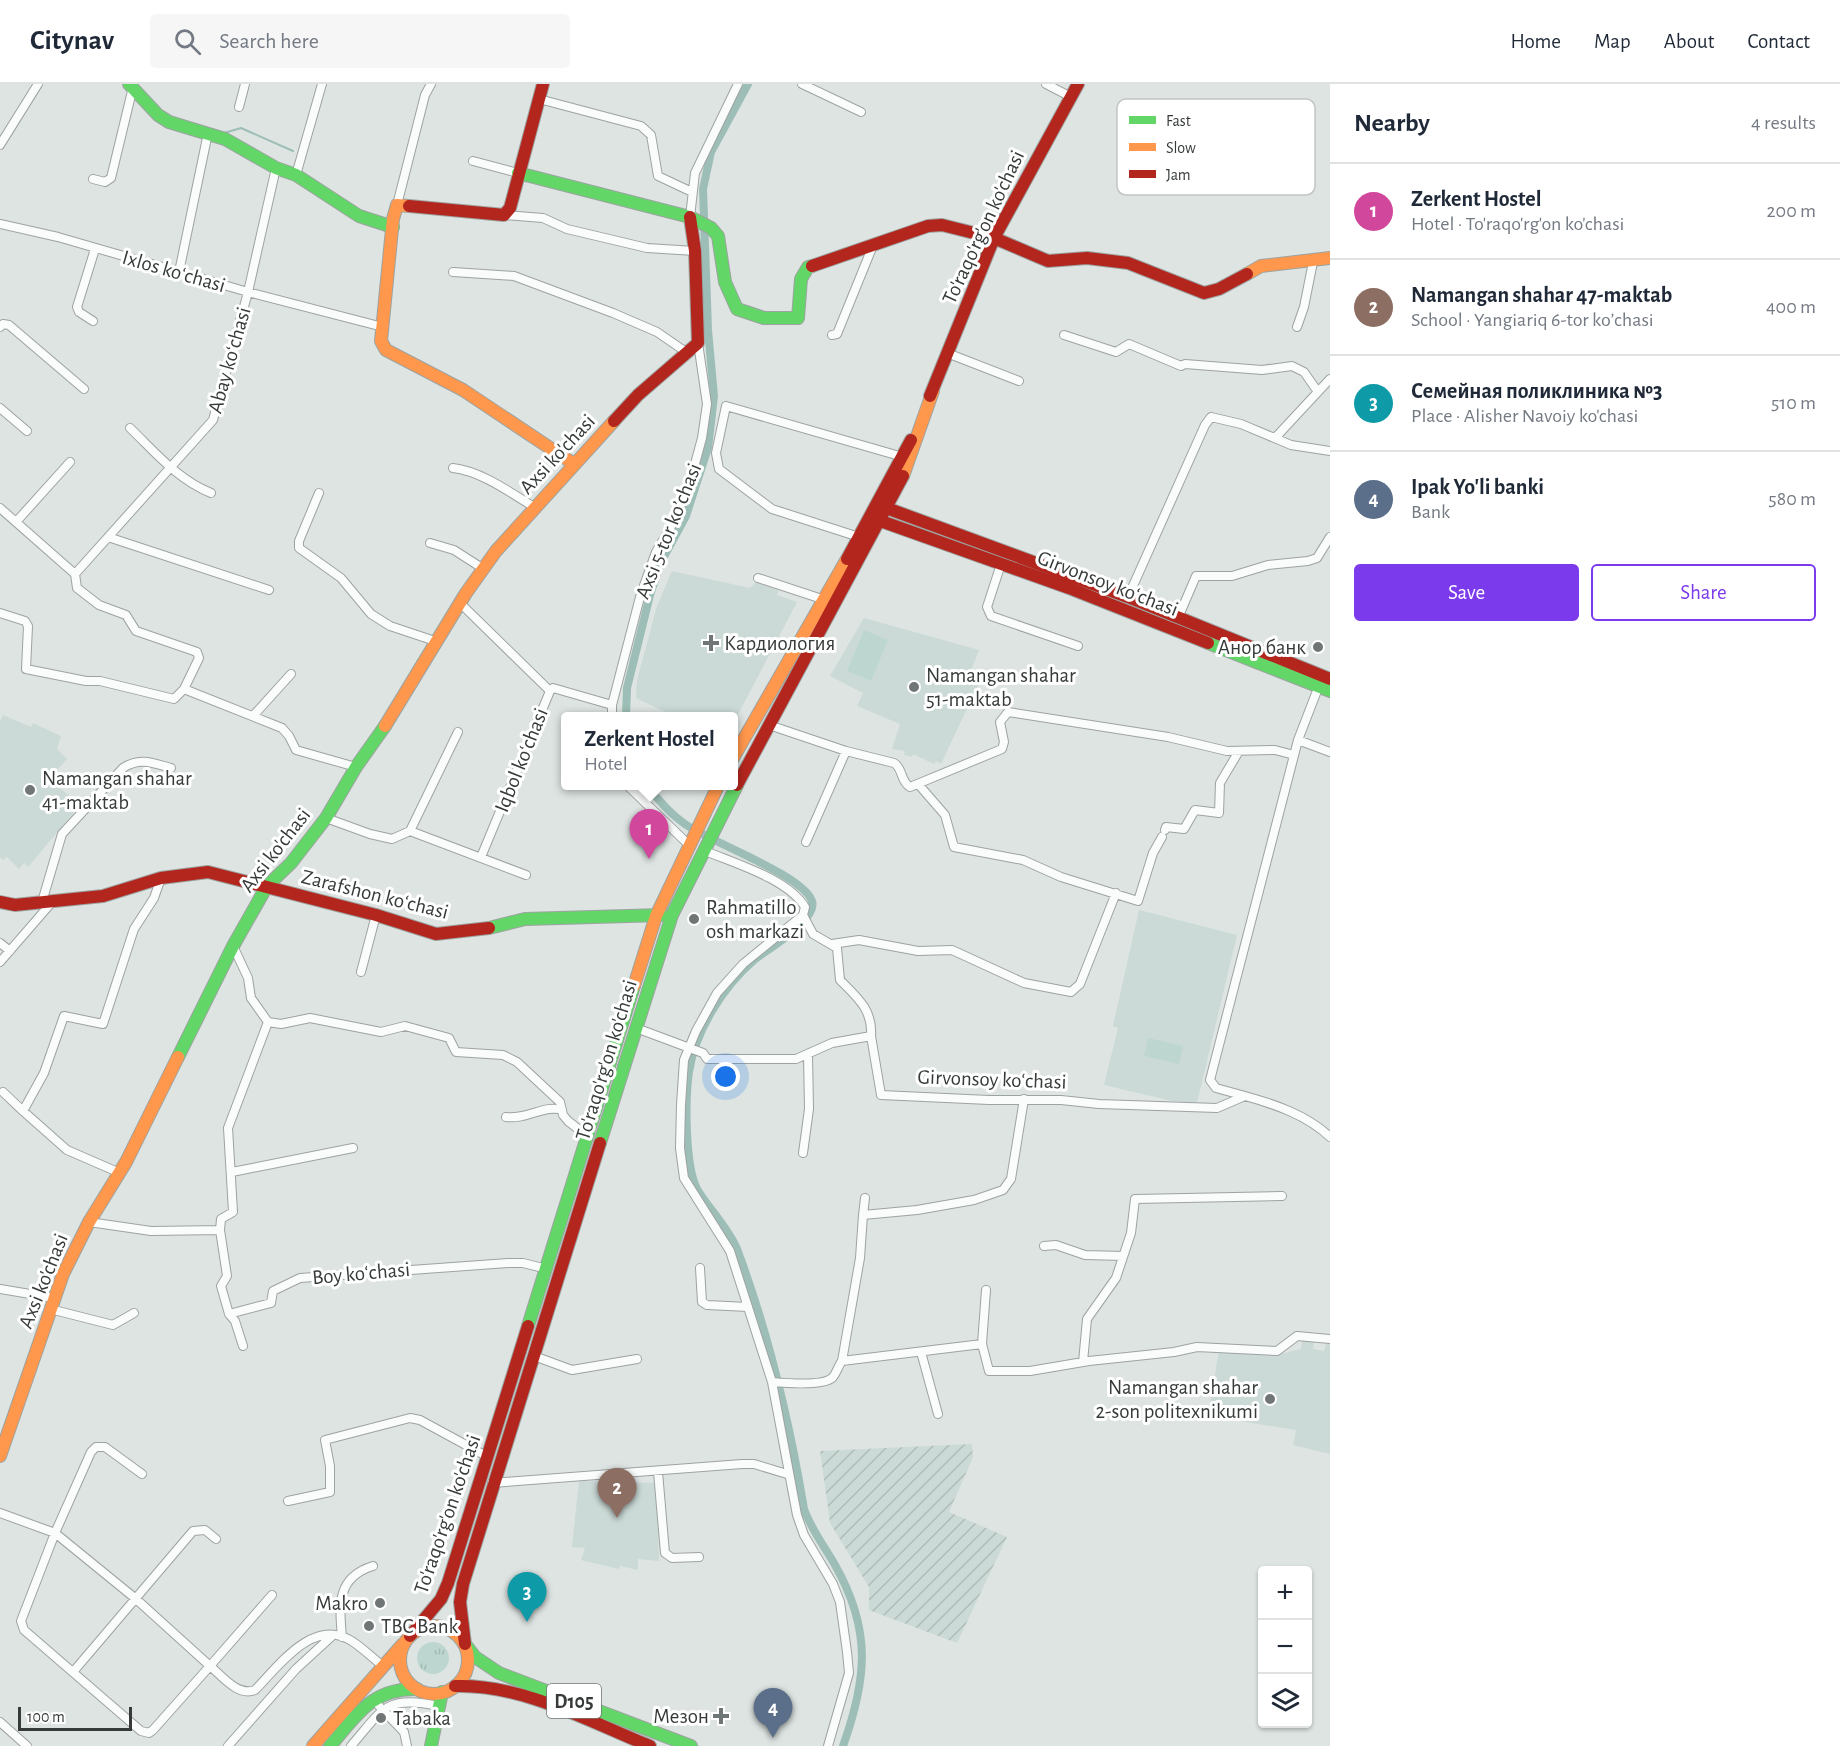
<!DOCTYPE html>
<html lang="en">
<head>
<meta charset="utf-8">
<style>
	:root { --surface:#fff; --page:#f6f6f7; --text:#1f2937; --muted:#747a83; --line:#e0e1e3; --accent:#7c3aed }
	body { margin:0; font-family:"Alegreya Sans",sans-serif; background:var(--page); color:var(--text) }
	.controls { position:absolute; right:18px; bottom:18px; display:grid; overflow:hidden; border-radius:6px; box-shadow:0 2px 4px #0004 }
	.controls button { width:54px; height:54px; display:grid; place-items:center; padding:0; border:0; border-bottom:2px solid var(--line); background:var(--surface); color:var(--text); font:30px sans-serif }
	.scale { position:absolute; left:18px; bottom:15px; width:114px; box-sizing:border-box; padding-left:6px; border:3px solid #363b3a; border-top:0; font-size:16px; line-height:21px; white-space:nowrap; color:#363b3a; -webkit-text-stroke:4px #fff; paint-order:stroke }
	.you { position:absolute; left:726px; top:993px; width:21px; height:21px; margin:-15px; border:4px solid #fff; border-radius:50%; background:#1a73e8; box-shadow:0 0 0 9px #1a73e833 }
	.badge { display:grid; place-items:center; width:39px; height:39px; border-radius:50%; background:var(--accent); color:#fff; font-size:20px; font-weight:700 }
	.pin { position:absolute; translate:-50% -50px; filter:drop-shadow(0 2px 3px #0008) }
	.pin::after { content:''; position:absolute; top:32px; width:21px; height:18px; background:inherit; clip-path:polygon(0 0,100% 0,50% 100%) }
	.popup { position:absolute; left:561px; top:628px; width:177px; height:78px; box-sizing:border-box; display:grid; place-content:center; border-radius:6px; background:var(--surface); filter:drop-shadow(0 2px 4px #0005); font-size:20px; white-space:nowrap; color:var(--muted) }
	.popup b { font-size:22px; color:var(--text) }
	.popup::after { content:''; position:absolute; left:50%; top:100%; margin-left:-12px; border:12px solid transparent; border-top-color:var(--surface) }
	.list { margin:0; padding:0; list-style:none }
	h2 { display:flex; justify-content:space-between; align-items:center; height:78px; margin:0; padding:0 24px; font-size:26px }
	h2 small { font-size:20px; font-weight:400; color:var(--muted) }
	.list li { display:grid; grid-template-columns:39px 1fr auto; gap:18px; align-items:center; box-sizing:border-box; height:96px; padding:0 24px; border-top:2px solid var(--line) }
	.list b { display:block; font-size:22px; white-space:nowrap }
	.list p { margin:0; font-size:20px; white-space:nowrap; color:var(--muted) }
	.list em { font-size:20px; font-style:normal; color:var(--muted) }
	.actions { display:flex; gap:12px; padding:18px 24px }
	.actions a { flex:1; padding:14px 0; border:2px solid var(--accent); border-radius:6px; text-align:center; font-size:21px; color:var(--accent) }
	.actions .main { background:var(--accent); color:#fff }
	.icon { flex:none; width:33px; height:33px; fill:none; stroke:currentColor; stroke-width:2; stroke-linecap:round; stroke-linejoin:round }
	.map { position:relative; flex:none; width:1330px; height:1662px; overflow:hidden }
	header { display:flex; align-items:center; gap:36px; box-sizing:border-box; height:84px; padding:0 30px; background:var(--surface); border-bottom:2px solid var(--line) }
	header strong { font-size:28px }
	nav { display:flex; gap:33px; margin-inline-start:auto; font-size:21px }
	.search { width:420px; height:54px; background:var(--page); display:flex; align-items:center; gap:15px; box-sizing:border-box; padding:0 21px; border-radius:6px; color:var(--muted); font-size:22px }
	main { display:flex }
	aside { flex:1; background:var(--surface) }
	.map>svg:first-child { display:block }
</style>
</head>
<body>
<header>
<strong>Citynav</strong>
<div class="search"><svg class="icon" aria-label="search" viewBox="0 0 24 24"><circle cx="10" cy="10" r="6"/><path d="M15 15l6 6"/></svg>Search here</div>
<nav><a>Home</a><a>Map</a><a>About</a><a>Contact</a></nav>
</header>
<main>
<div class="map">
<svg width="1330" height="1662" viewBox="0 0 1330 1662">
	<defs>
		<pattern id="industrial-furrows" width="10" height="10" patternUnits="userSpaceOnUse" patternTransform="scale(1.5)"><rect width="10" height="10" fill="#cbdad6"/><path d="M-1 1l2-2M0 10L10 0M9 11l2-2" fill="none" stroke="#afbcb8"/></pattern>
		<pattern id="grass-tufts" width="24" height="20" patternUnits="userSpaceOnUse" patternTransform="scale(1.5)"><rect width="24" height="20" fill="#bdd7d0"/><path d="M3 7l-1-3M5 7V3M7 7l1-3M15 17l-1-3M17 17v-4M19 17l1-3" fill="none" stroke="#a3b9b3"/></pattern>
	</defs>
	<rect width="100%" height="100%" fill="#dde4e2"/>
	<path fill="#cbdad6" d="M672,487L750,504L757,497L780,502L777,511L797,518L733,640V632H674L636,614L637,596L657,522Z
		M864,534L979,566L969,592L980,597L941,680L936,677L934,680L913,670L912,673L904,671L905,667L892,665L900,640L857,622L863,609L830,592Z
		M3,631L31,643L33,639L61,652L57,665L67,675L49,695L80,721L28,783L24,779L19,785L7,773L3,776L0,773V638Z
		M1139,826L1237,851L1197,1019L1172,1017L1104,1001L1118,944L1113,942Z
		M1302,1256L1314,1258L1313,1265L1324,1267L1327,1256L1330,1257V1370L1293,1361L1296,1346L1208,1332L1219,1266L1272,1272L1301,1265Z
		M579,1397L657,1399L659,1477L638,1475V1486L620,1482L619,1485L581,1476L585,1464L572,1463Z"/>
	<path fill="url(#industrial-furrows)" d="M972,1360L973,1373L949,1428L1007,1453L957,1559L869,1526V1503L830,1439L820,1367Z"/>
	<path fill="url(#grass-tufts)" d="M417 1574a16 16 0 1 1 32 0a16 16 0 1 1-32 0Z"/>
	<path fill="#bdd7d0" d="M864,546L888,556L871,597L847,587Z
		M1148,954L1183,962L1179,980L1144,972Z"/>
	<g fill="none" stroke-linecap="round" stroke-linejoin="round">
		<path stroke="#9dbeb6" stroke-width="2" d="M224,49L241,44L293,67"/>
		<path stroke="#9dbeb6" stroke-width="8" d="M626,632L627,604L650,511L661,478L686,432L708,364L714,312L708,246L703,105L711,68L748,0
			M647,702C658,715 670,730 685,740C710,758 803,791 812,817C818,836 768,865 754,876C723,903 695,947 689,988C685,1015 685,1082 697,1105C709,1125 728,1143 737,1165C769,1250 789,1335 804,1425C811,1445 824,1462 835,1481C872,1546 867,1595 843,1662"/>
		<defs>
			<path id="street" d="M802,0L861,28
				M1046,0L1071,13
				M539,15L641,42L651,51L658,92L692,108
				M239,23L245,0
				M0,61L38,0
				M473,77L518,89
				M296,91L322,0
				M93,95L105,98L111,94L133,3
				M397,121L425,11L431,0
				M504,131L543,134L567,145L647,164L695,167
				M690,133L695,89L738,0
				M0,140L58,153L248,208L383,243
				M179,188L208,49
				M453,188L514,192L613,229L657,248L686,268
				M93,237L79,228L77,223L95,165
				M0,243L3,240L9,241L84,305
				M1297,243L1304,223L1313,178
				M832,251L837,250L874,159
				M1064,251L1116,268L1129,260L1181,282L1185,280L1262,286L1292,282L1304,288L1318,308
				M947,269L1019,297
				M0,324L27,347
				M130,344C155,368 178,396 211,409
				M1275,354L1330,295
				M453,384C481,387 511,409 534,423
				M319,409L299,457V464L341,494L371,530L390,542L435,557
				M0,424L75,490
				M16,438L70,378
				M108,453L269,506
				M859,453L772,425L719,385L716,369L726,322L903,373
				M430,459L454,466L482,484
				M1001,480L987,523L991,532L1078,562
				M75,490L213,336L248,208L276,84
				M75,490L77,504L99,521L126,531L136,547L197,568L199,574L184,605
				M758,494L822,515
				M1128,513L1205,341L1211,333L1241,340L1291,361L1330,367
				M460,519L550,607
				M0,529L25,537L28,542L26,585L86,597H100L174,615L184,605L282,644L289,652L296,666L356,683
				M1178,534L1196,492H1232L1268,481L1308,477L1317,474L1330,453
				M253,632L291,590
				M612,632V621L640,513L656,468L673,439L689,402L702,354L707,320L698,259
				M769,641L846,667L894,679C903,684 900,697 910,703L1002,665L1004,658L1000,638L1008,628L1168,653L1227,667L1275,666L1294,671
				M1298,656L1330,668
				M919,701L945,731L954,763L1023,776L1061,793L1138,817L1153,769L1162,753
				M628,702L689,761
				M326,734L370,750L392,755L410,747L526,791
				M1165,746L1166,743L1184,745L1195,726L1219,729L1220,699L1239,667
				M410,747L458,648
				M806,758L846,667
				M703,766C733,779 787,794 805,823L803,831L813,850L837,864L840,896C857,913 873,926 871,952
				M481,773L550,607L553,604L612,621
				M42,818L62,750L123,684C140,673 153,679 171,684
				M803,831L743,880L717,909L696,947L684,976L681,1021L680,1064L684,1094L730,1167L772,1298L797,1431L804,1451L833,1500L840,1518L847,1568L849,1589L828,1662
				M0,859L10,867
				M832,860L859,856L918,867L952,866L1024,899L1071,908L1080,900L1116,809
				M233,862L248,894L251,914L268,938L281,940L310,934L381,948L405,942L449,954L456,968L503,971L517,978L560,1018L563,1031L568,1037L587,1052
				M0,878L53,817
				M361,888L376,831
				M636,944L703,969L707,975H796L832,959L871,952L881,1011L989,1016H1061L1099,1020L1217,1024L1245,1012C1274,1020 1307,1031 1330,1053
				M3,1008L23,1027
				M1245,1012L1216,1004L1210,996L1298,656L1320,599
				M506,1033C526,1036 546,1020 562,1026
				M803,1069L809,1025L808,971
				M232,1088L353,1064
				M120,1089L67,1066L23,1027L44,989L64,932L103,940L134,845L154,814L161,794
				M863,1131L865,1114
				M89,1138L151,1147L220,1146L227,1192L221,1202L229,1230L271,1219L273,1207L300,1194L508,1179H523L547,1185
				M220,1146L221,1135L233,1128L228,1044L268,938
				M1044,1162L1056,1161L1085,1171L1123,1172
				M700,1184L702,1218L707,1221L748,1223
				M0,1205L54,1214
				M50,1225L113,1241L134,1229
				M229,1230L235,1237L243,1262
				M982,1260L986,1206
				M921,1268L938,1330
				M534,1272L572,1286L637,1275
				M842,1277L982,1260L989,1287H1030L1089,1277L1174,1268L1197,1263L1277,1267L1297,1252L1330,1255
				M1083,1278L1087,1235L1116,1194L1131,1149L1135,1115L1282,1112
				M772,1298C784,1299 823,1302 832,1294C836,1291 838,1282 842,1277L860,1174L863,1131L917,1126L974,1116L1003,1106L1011,1095L1024,1015
				M658,1388L665,1469L672,1474L699,1473
				M142,1390L105,1363H96L91,1368L55,1449L136,1515L210,1582L272,1511
				M492,1399L742,1380H754L787,1390
				M288,1417L330,1408V1382L325,1356L410,1334L420,1336L488,1373
				M0,1429L55,1449L21,1537L24,1546L141,1647L149,1649L153,1646L210,1582C222,1592 238,1613 255,1606C278,1583 312,1534 350,1556C362,1563 372,1574 383,1582
				M342,1553C339,1520 337,1493 373,1482
				M73,1588L193,1447L205,1446L216,1455
				M379,1622L404,1648L407,1662
				M0,1638L27,1662
				M228,1662L296,1585L332,1552
				M351,1662C384,1624 385,1611 439,1622"/>
			<path id="fast" d="M129,0L158,31L169,38L225,55L276,84L296,91L359,132L393,143
				M518,89L690,133L711,144L718,152L725,198L737,225L764,234H798L801,195L808,183L812,182
				M1208,559L1330,607
				M489,844L525,835L662,831
				M178,973L233,862L267,802L291,779L326,734L356,683L385,642
				M600,1059L672,831L737,701
				M528,1242L634,902
				M465,1560L475,1573L499,1589L691,1662
				M330,1662C357,1631 372,1604 417,1605
				M431,1662L442,1608"/>
			<path id="slow" d="M409,122L397,121L393,135L381,257L386,266L463,306L574,380
				M1247,190L1261,182L1330,174
				M903,392L933,307
				M385,642L466,509L496,467L614,337
				M733,674L847,475
				M634,902L656,832L718,702
				M0,1372L63,1190L89,1138L126,1078L178,973
				M400 1576a34 34 0 1 1 68 0a34 34 0 1 1-68 0Z
				M313,1662L403,1560"/>
			<path id="jam" d="M409,122L504,131L510,124L543,0
				M812,182L928,142L942,141L994,154L1048,177L1087,174L1128,179L1204,209L1219,205L1247,190
				M930,312L994,154L1078,0
				M614,337L638,311L698,259L695,167L690,133
				M881,422L1128,513L1330,595
				M875,435L1069,504L1208,559
				M847,475L911,356
				M737,701L903,392
				M0,818L15,821L103,812L161,794L208,788L376,831L436,850L489,844
				M410,1552L441,1515L448,1499L528,1242
				M465,1560L460,1518L463,1500L600,1059
				M455,1602C523,1600 588,1637 650,1662"/>
		</defs>
		<use href="#street" stroke="#9da3a1" stroke-width="10"/>
		<use href="#fast" stroke="#9da3a1" stroke-width="14"/>
		<use href="#slow" stroke="#9da3a1" stroke-width="14"/>
		<use href="#jam" stroke="#9da3a1" stroke-width="14"/>
		<use href="#street" stroke="#fafbfb" stroke-width="8"/>
		<use href="#fast" stroke="#63d668" stroke-width="12"/>
		<use href="#slow" stroke="#ff974d" stroke-width="12"/>
		<use href="#jam" stroke="#b3261e" stroke-width="12"/>
	</g>
	<g fill="#707675" stroke="#fff" stroke-width="2">
		<path d="M708 550h6v6h6v6h-6v6h-6v-6h-6v-6h6z"/>
		<circle cx="1318" cy="563" r="6"/>
		<circle cx="914" cy="603" r="6"/>
		<circle cx="30" cy="706" r="6"/>
		<circle cx="694" cy="835" r="6"/>
		<circle cx="1270" cy="1315" r="6"/>
		<circle cx="380" cy="1519" r="6"/>
		<circle cx="369" cy="1542" r="6"/>
		<path d="M718 1623h6v6h6v6h-6v6h-6v-6h-6v-6h6z"/>
		<circle cx="381" cy="1634" r="6"/>
	</g>
	<g text-anchor="middle" stroke-width="6" stroke-linejoin="round" paint-order="stroke">
		<rect fill="#fff" stroke="#727675" stroke-width="1.5" x="547" y="1600" width="54" height="34" rx="4.5"/>
		<g font-size="20" font-weight="bold" fill="#363b3a">
			<text x="574" y="1624">D105</text>
		</g>
		<g font-size="21" fill="#363b3a" stroke="#fff">
			<text transform="translate(983 143) rotate(-65)" y="7">To'raqo'rg'on ko'chasi</text>
			<text transform="translate(174 187) rotate(16)" y="7">Ixlos koʻchasi</text>
			<text transform="translate(229 276) rotate(-74)" y="7">Abay koʻchasi</text>
			<text transform="translate(557 370) rotate(-47)" y="7">Axsi ko'chasi</text>
			<text transform="translate(668 447) rotate(-68)" y="7">Аxsi 5-tor koʼchasi</text>
			<text transform="translate(1108 499) rotate(21)" y="7">Girvonsoy koʻchasi</text>
			<text transform="translate(521 676) rotate(-68)" y="7">Iqbol koʻchasi</text>
			<text transform="translate(275 766) rotate(-52)" y="7">Axsi ko'chasi</text>
			<text transform="translate(375 810) rotate(14)" y="7">Zarafshon koʻchasi</text>
			<text transform="translate(606 976) rotate(-73)" y="7">To'raqo'rg'on ko'chasi</text>
			<text transform="translate(992 995) rotate(2)" y="7">Girvonsoy koʻchasi</text>
			<text transform="translate(361 1189) rotate(-5)" y="7">Boy koʻchasi</text>
			<text transform="translate(43 1197) rotate(-68)" y="7">Axsi ko'chasi</text>
			<text transform="translate(447 1430) rotate(-71)" y="7">To'raqo'rg'on ko'chasi</text>
		</g>
		<g font-size="21" fill="#363b3a" stroke="#fff" text-anchor="start">
			<text x="724" y="566">Кардиология</text>
			<text x="1306" y="570" text-anchor="end">Анор банк</text>
			<text x="926" y="598">Namangan shahar<tspan x="926" dy="24">51-maktab</tspan></text>
			<text x="42" y="701">Namangan shahar<tspan x="42" dy="24">41-maktab</tspan></text>
			<text x="706" y="830">Rahmatillo<tspan x="706" dy="24">osh markazi</tspan></text>
			<text x="1258" y="1310" text-anchor="end">Namangan shahar<tspan x="1258" dy="24">2-son politexnikumi</tspan></text>
			<text x="368" y="1526" text-anchor="end">Makro</text>
			<text x="381" y="1549">TBC Bank</text>
			<text x="709" y="1639" text-anchor="end">Мезон</text>
			<text x="393" y="1641">Tabaka</text>
		</g>
	</g>
	<rect x="1117" y="15" width="198" height="96" rx="9" fill="#fff" stroke="#c3c4c4" stroke-width="1.5"/>
	<rect x="1129" y="32" width="27" height="8" fill="#63d668"/>
	<rect x="1129" y="59" width="27" height="8" fill="#ff974d"/>
	<rect x="1129" y="86" width="27" height="8" fill="#b3261e"/>
	<g font-size="16" fill="#363b3a">
		<text x="1166" y="42">Fast</text>
		<text x="1166" y="69">Slow</text>
		<text x="1166" y="96">Jam</text>
	</g>
</svg>
<div class="controls">
<button>+</button>
<button>−</button>
<button><svg class="icon" aria-label="layers" viewBox="0 0 24 24"><path d="M12 4l9 5-9 5-9-5zM3 14l9 5 9-5"/></svg></button>
</div>
<div class="scale">100 m</div>
<div class="you"></div>
<div class="pin badge" style="left:649px;top:775px;background:#d1479c">1</div>
<div class="popup"><b>Zerkent Hostel</b>Hotel</div>
<div class="pin badge" style="left:617px;top:1434px;background:#8d6e63">2</div>
<div class="pin badge" style="left:527px;top:1538px;background:#0f9aa8">3</div>
<div class="pin badge" style="left:773px;top:1654px;background:#5c6f8a">4</div>
</div>
<aside>
<h2>Nearby<small>4 results</small></h2>
<ul class="list">
<li><span class="badge" style="background:#d1479c">1</span><div><b>Zerkent Hostel</b><p>Hotel · To'raqo'rg'on ko'chasi</p></div><em>200 m</em></li>
<li><span class="badge" style="background:#8d6e63">2</span><div><b>Namangan shahar 47-maktab</b><p>School · Yangiаriq 6-tor koʼchasi</p></div><em>400 m</em></li>
<li><span class="badge" style="background:#0f9aa8">3</span><div><b>Семейная поликлиника №3</b><p>Place · Alisher Navoiy ko'chasi</p></div><em>510 m</em></li>
<li><span class="badge" style="background:#5c6f8a">4</span><div><b>Ipak Yo'li banki</b><p>Bank</p></div><em>580 m</em></li>
</ul>
<div class="actions"><a class="main">Save</a><a>Share</a></div>
</aside>
</main>
</body>
</html>
